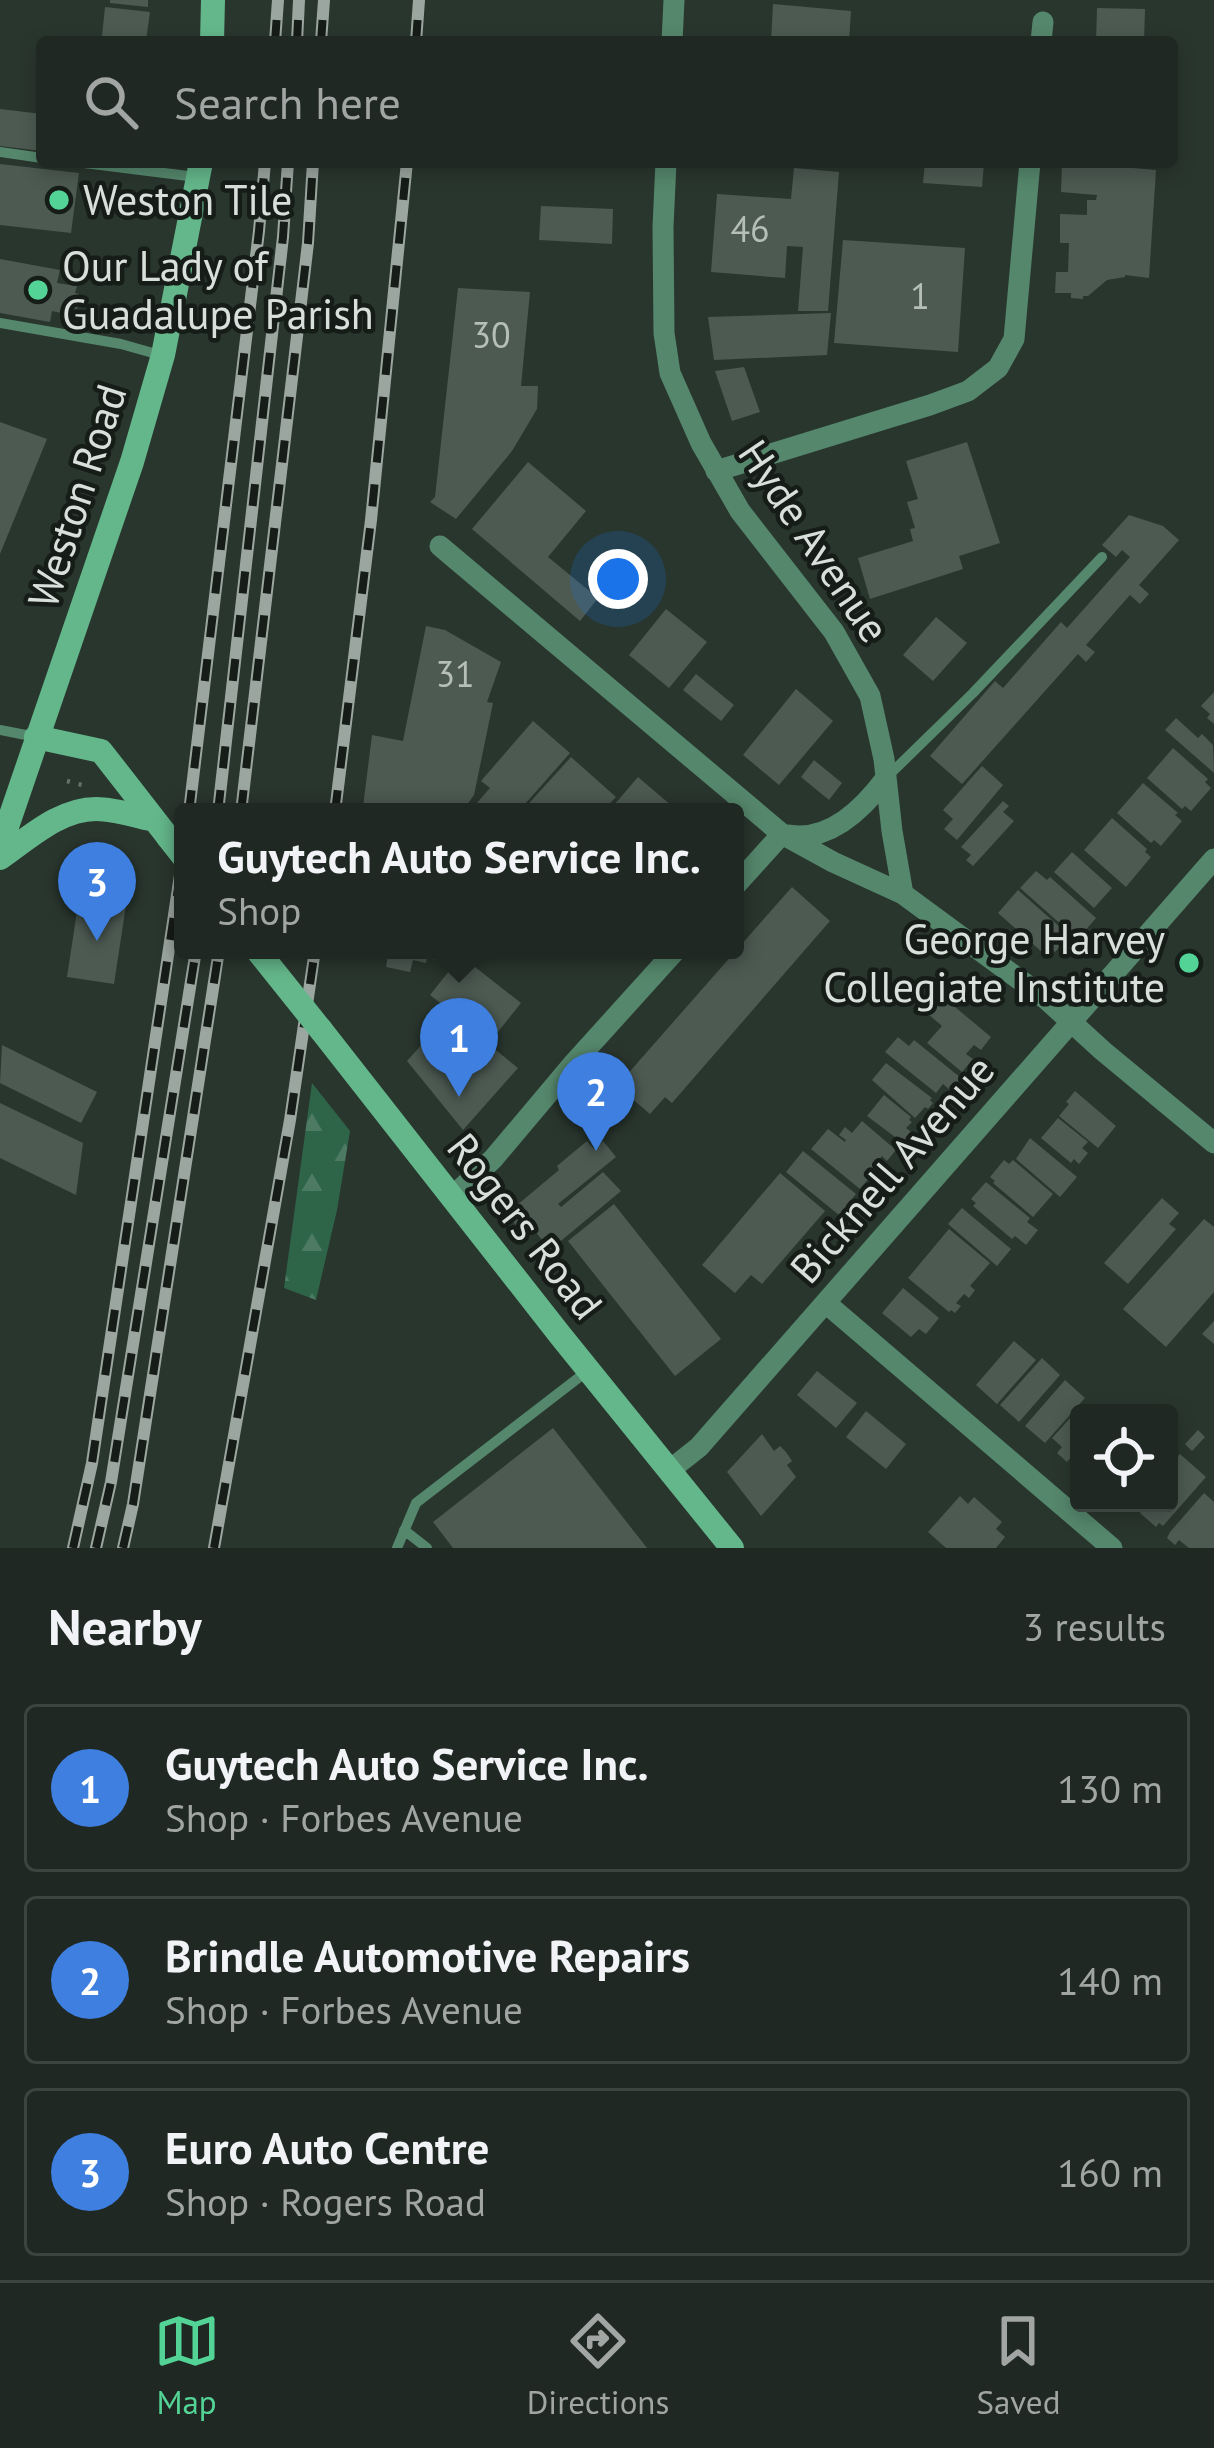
<!DOCTYPE html>
<html lang="en">
<head>
<meta charset="utf-8">
<style>
	:root { --surface:#1f2822; --page:#27302a; --text:#f1f3f6; --muted:#a1a6a5; --line:#3c4440; --accent:#54d396 }
	body { margin:0; font-family:"PT Sans",sans-serif; background:var(--page); color:var(--text) }
	.controls { position:absolute; right:36px; bottom:36px; display:grid; overflow:hidden; border-radius:12px; box-shadow:0 6px 18px #0003 }
	.controls button { width:108px; height:108px; display:grid; place-items:center; padding:0; border:0; border-bottom:3px solid var(--line); background:var(--surface); color:var(--text); font:60px sans-serif }
	.you { position:absolute; left:618px; top:579px; width:42px; height:42px; margin:-30px; border:9px solid #fff; border-radius:50%; background:#1a73e8; box-shadow:0 0 0 18px #1a73e833 }
	.badge { display:grid; place-items:center; width:78px; height:78px; border-radius:50%; background:var(--accent); color:#fff; font-size:39px; font-weight:700 }
	.pin { position:absolute; translate:-50% -99px; filter:drop-shadow(0 3px 6px #0008) }
	.pin::after { content:''; position:absolute; top:63px; width:42px; height:36px; background:inherit; clip-path:polygon(0 0,100% 0,50% 100%) }
	.popup { position:absolute; left:174px; top:803px; width:570px; height:156px; box-sizing:border-box; display:grid; place-content:center; border-radius:12px; background:var(--surface); filter:drop-shadow(0 3px 9px #0005); font-size:39px; white-space:nowrap; color:var(--muted) }
	.popup b { font-size:45px; color:var(--text) }
	.popup::after { content:''; position:absolute; left:50%; top:100%; margin-left:-24px; border:24px solid transparent; border-top-color:var(--surface) }
	.list { margin:0; padding:0; list-style:none }
	h2 { display:flex; justify-content:space-between; align-items:center; height:156px; margin:0; padding:0 48px; font-size:51px }
	h2 small { font-size:39px; font-weight:400; color:var(--muted) }
	.list li { display:grid; grid-template-columns:78px 1fr auto; gap:36px; align-items:center; box-sizing:border-box; height:168px; margin:0 24px 24px; padding:0 24px; border:3px solid var(--line); border-radius:12px }
	.list b { display:block; font-size:45px; white-space:nowrap }
	.list p { margin:0; font-size:39px; white-space:nowrap; color:var(--muted) }
	.list em { font-size:39px; font-style:normal; color:var(--muted) }
	.icon { flex:none; width:66px; height:66px; fill:none; stroke:currentColor; stroke-width:2; stroke-linecap:round; stroke-linejoin:round }
	.map { position:relative; flex:none; width:1214px; height:1548px; overflow:hidden }
	.search { position:absolute; background:var(--surface); box-shadow:0 6px 18px #0003; left:36px; right:36px; top:36px; height:132px; display:flex; align-items:center; gap:30px; box-sizing:border-box; padding:0 42px; border-radius:12px; color:var(--muted); font-size:45px }
	.sheet { height:732px; background:var(--surface) }
	nav { display:flex; justify-content:space-around; align-items:center; box-sizing:border-box; height:168px; border-top:3px solid var(--line); background:var(--surface); font-size:33px; color:var(--muted) }
	nav a { display:grid; justify-items:center; gap:6px }
	nav .on { color:var(--accent) }
	.map>svg:first-child { display:block }
</style>
</head>
<body>
<div class="map">
<svg width="1214" height="1548" viewBox="0 0 1214 1548">
	<defs>
		<pattern id="forest-firs" width="22" height="20" patternUnits="userSpaceOnUse" patternTransform="scale(3)"><rect width="22" height="20" fill="#2e6448"/><path d="M5 1l3.5 6h-7zM16 11l3.5 6h-7z" fill="#4c7a62"/></pattern>
	</defs>
	<rect width="100%" height="100%" fill="#29362e"/>
	<path fill="url(#forest-firs)" d="M312,1083L350,1131L337,1210L316,1300L284,1288Z"/>
	<path fill="#4c5a52" d="M110,0H148V7L110,3Z
		M773,4L851,11L849,42H771Z
		M105,7L150,12L146,41L102,36Z
		M1097,8L1145,9L1144,42H1096Z
		M0,109L42,114V151L0,146Z
		M925,162L984,163L982,187L923,183Z
		M1062,162L1156,170L1149,278L1125,275V277L1107,280L1088,296H1083V299L1071,298V293H1055L1056,272H1068L1069,243H1060V214L1087,215V200H1096L1097,195L1061,192Z
		M0,164L79,173L71,233L0,225Z
		M794,168L839,172L828,311H798L803,247L787,246L785,278L711,272L717,194L791,199Z
		M541,206L613,209L612,244L539,240Z
		M843,240L965,248L958,352L834,343Z
		M0,259L60,270L57,283L77,286L75,293L79,294L77,309L73,308L71,315L52,311L50,322L0,313Z
		M458,288L530,292L521,386H538L537,409L512,451L456,519L430,502L435,497Z
		M831,313L827,355L714,360L708,317Z
		M744,367L760,412L732,421L715,371Z
		M0,422L47,439L0,554Z
		M967,442L1000,543L959,556L963,569L870,599L858,558L913,541L910,529L915,528L907,502L918,499L906,461Z
		M528,462L586,511L548,557L598,598L580,621L472,529Z
		M1129,515L1163,526L1179,540L1139,585L1149,594L1140,604L1130,595L1086,645L1095,652L1086,662L1078,654L962,784L930,756L995,681L1003,688L1061,622L1067,628L1130,557L1122,550L1116,557L1102,545Z
		M666,609L707,642L669,688L629,655Z
		M936,617L967,643L933,681L903,655Z
		M426,626L445,630L501,662L487,702L493,703L474,795L462,812H388L363,807L372,735L403,741Z
		M696,674L734,705L721,721L683,690Z
		M796,689L833,721L779,785L743,755Z
		M1214,692V724L1207,718L1210,714L1201,706Z
		M1176,718L1198,738L1202,734L1213,745L1214,773L1165,730Z
		M533,721L570,753L518,812H469L490,788L481,781Z
		M1173,748L1208,779L1205,782L1211,788L1191,811L1185,806L1182,809L1147,778Z
		M571,757L616,797L602,812H521Z
		M814,760L842,783L829,800L801,777Z
		M982,766L1003,785L957,840L944,829L953,819L943,810Z
		M638,777L679,812H608Z
		M1143,783L1178,813L1175,815L1182,821L1161,846L1154,840L1151,843L1117,813Z
		M1003,801L1009,806L1003,812L1014,821L973,866L966,860L971,855L961,847Z
		M1112,818L1147,849L1145,852L1151,857L1126,887L1084,850Z
		M1072,852L1112,888L1094,908L1054,872Z
		M1036,871L1047,880L1050,877L1096,918L1083,933L1077,928L1072,934L1020,888Z
		M792,887L830,921L672,1103L665,1097L650,1114L617,1086Z
		M1018,890L1070,936L1055,952L1049,947L1043,953L998,913Z
		M79,898L126,905L114,984L67,977Z
		M370,950H452L449,962L427,958L426,963L413,960L410,972L386,967L388,956L370,952Z
		M461,956L521,1003L490,1042L430,995Z
		M943,997L991,1037L981,1050L974,1045L966,1054L973,1059L962,1072L927,1043L942,1026L928,1014Z
		M450,1013L518,1068L463,1130L407,1061Z
		M898,1037L909,1046L914,1040L961,1078L950,1090L943,1084L936,1093L885,1052Z
		M2,1045L97,1092L81,1123L0,1083Z
		M886,1063L932,1098L930,1100L933,1103L928,1109L925,1107L915,1118L872,1080Z
		M1075,1091L1116,1126L1098,1148L1059,1116L1069,1104L1066,1102Z
		M884,1095L911,1117L909,1120L912,1122L906,1128L911,1132L903,1143L867,1116Z
		M0,1103L83,1143L76,1195L0,1158Z
		M1058,1118L1088,1142L1082,1148L1088,1153L1079,1164L1074,1159L1071,1163L1041,1138Z
		M862,1121L896,1150L887,1161L882,1156L877,1163L875,1161L872,1165L877,1168L860,1189L811,1149L828,1129L845,1142L846,1140L839,1135L845,1127L852,1133Z
		M1030,1138L1077,1177L1060,1197L1016,1159Z
		M587,1141L594,1149L603,1141L616,1157L558,1204L561,1207L603,1172L621,1191L550,1250L531,1226L523,1233L509,1217L520,1208L517,1205L559,1170L557,1166Z
		M803,1151L856,1194L839,1215L786,1172Z
		M1004,1160L1009,1164L1013,1160L1053,1194L1033,1217L993,1183L995,1181L990,1177Z
		M780,1173L825,1211L762,1284L751,1275L735,1293L702,1265Z
		M986,1182L1030,1218L1027,1222L1038,1230L1026,1245L1015,1236L1012,1239L973,1206L976,1203L971,1199Z
		M1162,1198L1179,1213L1169,1224L1176,1229L1128,1284L1104,1263Z
		M614,1204L721,1339L675,1376L568,1241Z
		M962,1208L1011,1249L997,1266L948,1224Z
		M1204,1219L1214,1227V1292L1166,1347L1123,1309Z
		M949,1229L990,1263L970,1286L975,1290L969,1298L964,1294L956,1303L961,1306L955,1313L951,1310L949,1312L908,1278Z
		M903,1288L939,1318L926,1334L919,1329L911,1337L882,1313Z
		M1214,1321V1344L1202,1334Z
		M1014,1341L1036,1360L997,1404L976,1385Z
		M1042,1358L1060,1375L1019,1422L1000,1405Z
		M817,1371L857,1403L836,1428L797,1395Z
		M1065,1380L1085,1398L1045,1443L1025,1426Z
		M1083,1404L1091,1412L1097,1404L1107,1413H1079V1448L1067,1462L1057,1453L1062,1447L1052,1438Z
		M866,1411L906,1444L886,1469L846,1437Z
		M553,1428L647,1548H453L433,1522Z
		M1198,1430L1205,1437L1192,1451L1185,1444Z
		M762,1434L774,1451L780,1446L786,1452L792,1461L787,1465L796,1477L761,1516L727,1472Z
		M1180,1454L1206,1477L1163,1526L1159,1523L1156,1527L1140,1513L1144,1509L1140,1503H1169V1478L1173,1473L1169,1466Z
		M1204,1493L1214,1502V1548H1189L1179,1540L1175,1545L1167,1538L1170,1532Z
		M960,1496L968,1504L974,1497L1002,1522L996,1529L1005,1537L996,1548H946L928,1532Z"/>
	<g fill="none" stroke-linecap="round" stroke-linejoin="round">
		<path stroke="#65716a" stroke-width="4.5" stroke-dasharray="3 9" stroke-linecap="butt" d="M67,781L82,785"/>
		<path stroke="#55876c" stroke-width="10" d="M0,152L42,158
			M76,162L196,177
			M0,323L121,344L160,355
			M0,730L36,737
			M888,776L973,693L1102,557
			M404,1530L427,1548
			M397,1548L416,1503L586,1372"/>
		<path stroke="#55876c" stroke-width="21" d="M672,42L674,0
			M1041,42L1043,22
			M666,162L663,227L664,333L670,373L701,443L740,511L834,632L870,696L884,759L892,831L903,894
			M716,471L930,405L968,391L998,368L1014,339L1030,162
			M440,546L782,834L833,862L903,894L1046,999L1103,1051L1214,1143
			M789,835C830,842 863,809 886,778
			M735,886L782,834
			M453,1196L493,1159L573,1064L676,950
			M827,1304L1112,1548
			M670,1470L699,1447L1214,859"/>
		<path stroke="#64b78b" stroke-width="24" d="M212,42L213,0
			M36,737L101,751L168,837
			M0,847L132,462L163,355L201,162
			M0,858C28,839 59,809 96,809C114,809 136,816 154,820
			M321,1030L560,1335L732,1548"/>
		<defs>
			<path id="rail" d="M275,42L278,0
				M297,42L299,0
				M321,42L324,0
				M416,42L419,0
				M189,812L259,231L265,162
				M218,812L283,237L288,162
				M241,812L308,243L313,162
				M335,812L371,520L407,162
				M73,1548L92,1463L183,855
				M96,1548L111,1482L196,950
				M123,1548L133,1504L219,950
				M214,1548L290,1120L315,950"/>
		</defs>
		<use href="#rail" stroke="#9ca6a0" stroke-width="12"/>
		<use href="#rail" stroke="#161c18" stroke-width="8" stroke-dasharray="22" stroke-linecap="butt"/>
		<path stroke="#64b78b" stroke-width="24" d="M168,837L183,856
			M257,950L321,1030"/>
	</g>
	<g fill="#54d396" stroke="#161c18" stroke-width="4.5">
		<circle cx="59" cy="200" r="12"/>
		<circle cx="38" cy="290" r="12"/>
		<circle cx="1189" cy="963" r="12"/>
	</g>
	<g text-anchor="middle" stroke-width="9" stroke-linejoin="round" paint-order="stroke">
		<g font-size="36" fill="#b5beb9">
			<text x="750" y="242">46</text>
			<text x="920" y="309">1</text>
			<text x="491" y="348">30</text>
			<text x="455" y="687">31</text>
		</g>
		<g font-size="42" fill="#d8e0db" stroke="#161c18" text-anchor="start">
			<text x="83" y="215">Weston Tile</text>
			<text x="62" y="281">Our Lady of<tspan x="62" dy="48">Guadalupe Parish</tspan></text>
			<text x="1165" y="954" text-anchor="end">George Harvey<tspan x="1165" dy="48">Collegiate Institute</tspan></text>
		</g>
		<g font-size="42" fill="#d8e0db" stroke="#161c18">
			<text transform="translate(77 496) rotate(-72)" y="15">Weston Road</text>
			<text transform="translate(814 541) rotate(56)" y="15">Hyde Avenue</text>
			<text transform="translate(892 1169) rotate(-49)" y="15">Bicknell Avenue</text>
			<text transform="translate(525 1226) rotate(52)" y="15">Rogers Road</text>
		</g>
	</g>
</svg>
<div class="controls">
<button><svg class="icon" aria-label="locate" viewBox="0 0 24 24"><circle cx="12" cy="12" r="6"/><path d="M12 2v4M12 18v4M2 12h4M18 12h4"/></svg></button>
</div>
<div class="you"></div>
<div class="pin badge" style="left:459px;top:1097px;background:#3f7fe0">1</div>
<div class="popup"><b>Guytech Auto Service Inc.</b>Shop</div>
<div class="pin badge" style="left:596px;top:1151px;background:#3f7fe0">2</div>
<div class="pin badge" style="left:97px;top:941px;background:#3f7fe0">3</div>
<div class="search"><svg class="icon" aria-label="search" viewBox="0 0 24 24"><circle cx="10" cy="10" r="6"/><path d="M15 15l6 6"/></svg>Search here</div>
</div>
<section class="sheet">
<h2>Nearby<small>3 results</small></h2>
<ul class="list">
<li><span class="badge" style="background:#3f7fe0">1</span><div><b>Guytech Auto Service Inc.</b><p>Shop · Forbes Avenue</p></div><em>130 m</em></li>
<li><span class="badge" style="background:#3f7fe0">2</span><div><b>Brindle Automotive Repairs</b><p>Shop · Forbes Avenue</p></div><em>140 m</em></li>
<li><span class="badge" style="background:#3f7fe0">3</span><div><b>Euro Auto Centre</b><p>Shop · Rogers Road</p></div><em>160 m</em></li>
</ul>
</section>
<nav>
<a class="on"><svg class="icon" aria-label="map" viewBox="0 0 24 24"><path d="M3 6l6-2 6 2 6-2v14l-6 2-6-2-6 2zM9 4v14M15 6v14"/></svg>Map</a>
<a><svg class="icon" aria-label="directions" viewBox="0 0 24 24"><path d="M12 3l9 9-9 9-9-9zM9 14v-3h6M13 9l2 2-2 2"/></svg>Directions</a>
<a><svg class="icon" aria-label="saved" viewBox="0 0 24 24"><path d="M7 4h10v16l-5-4-5 4z"/></svg>Saved</a>
</nav>
</body>
</html>
